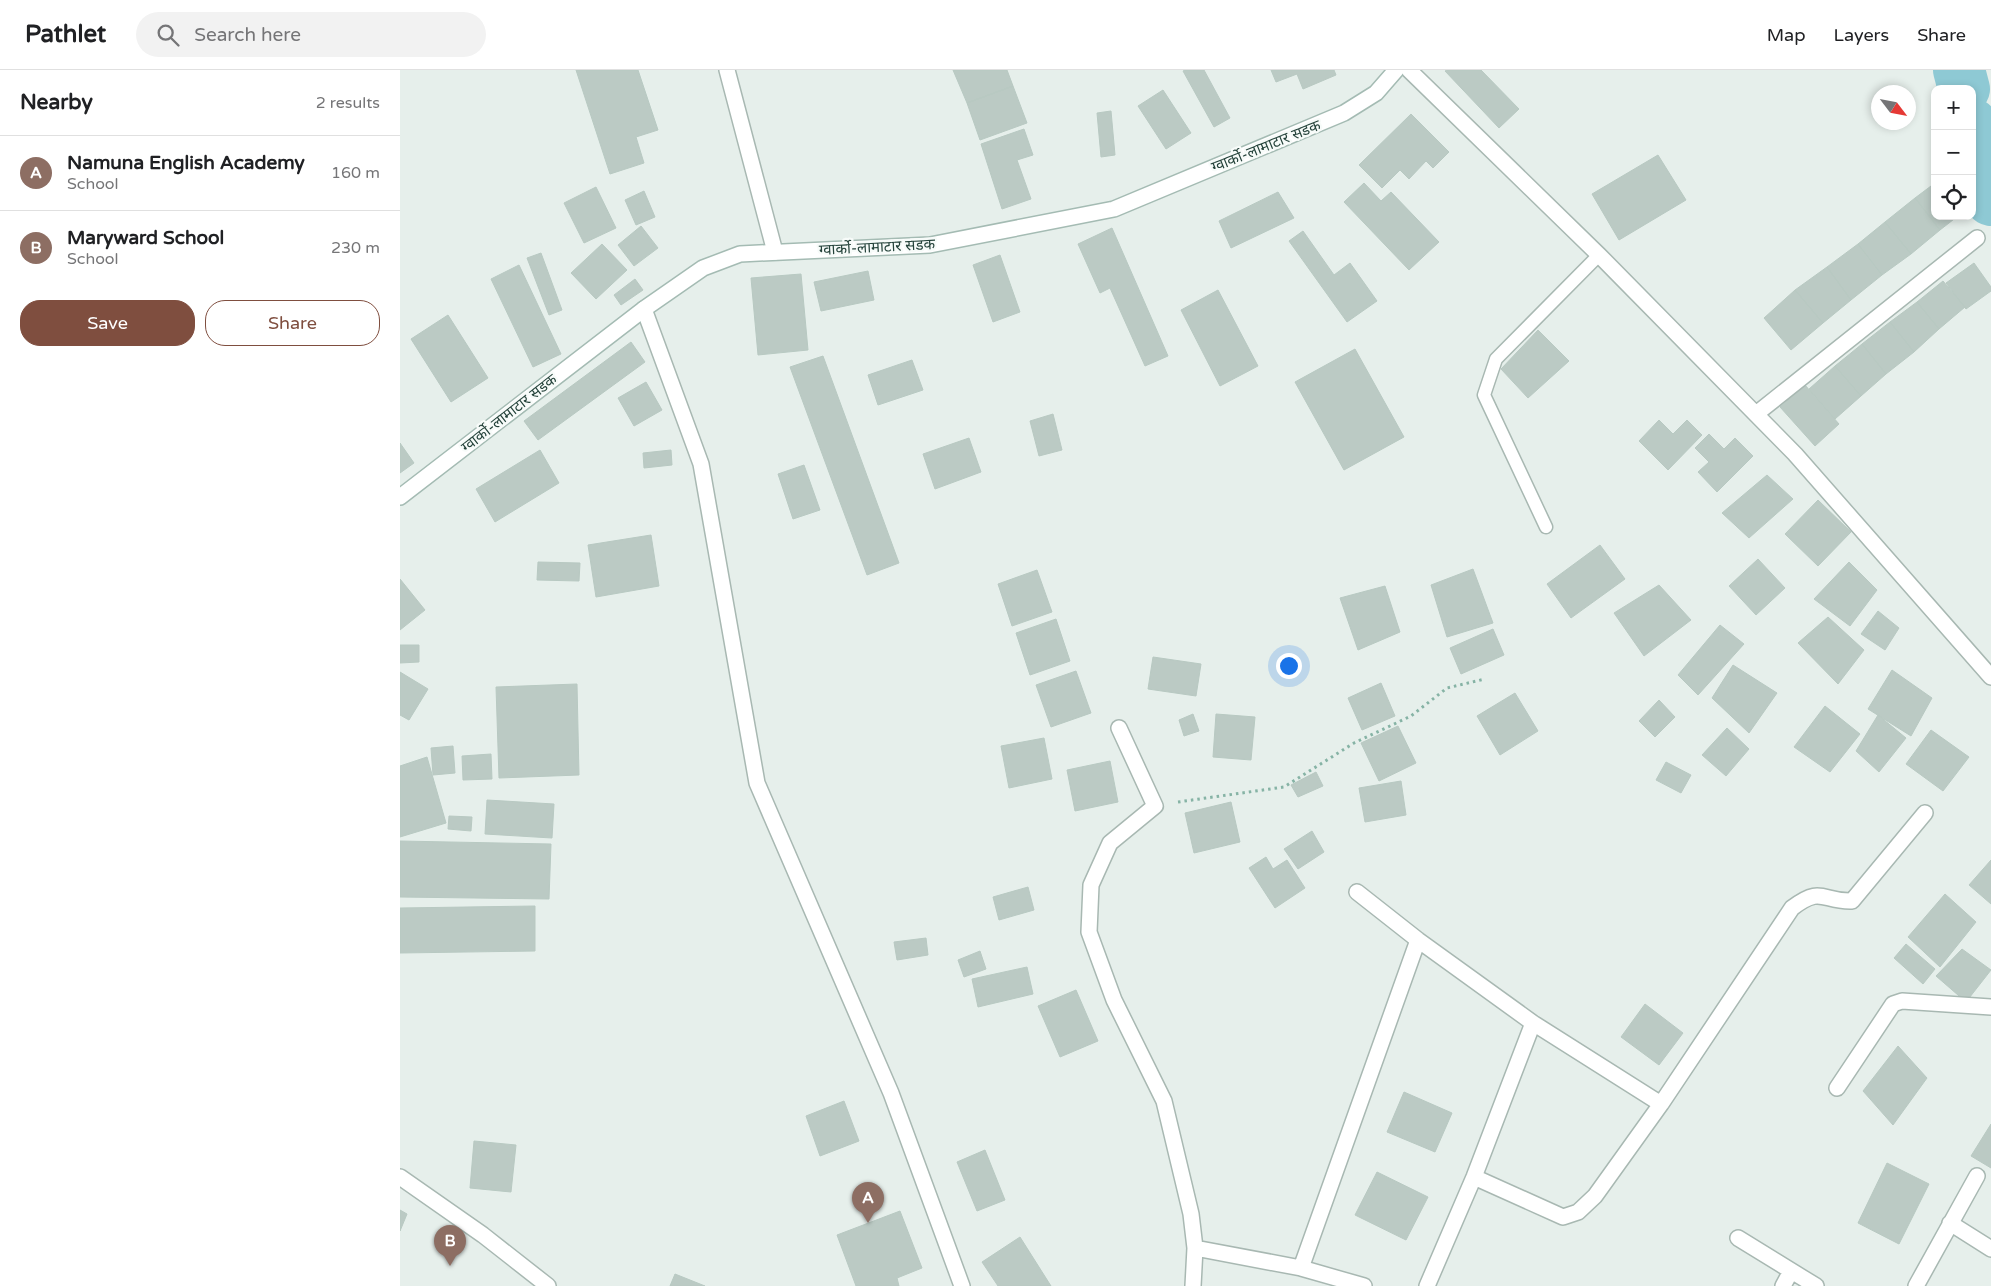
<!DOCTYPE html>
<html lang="en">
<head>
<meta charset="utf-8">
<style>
	:root { --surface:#fff; --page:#f2f2f2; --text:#202124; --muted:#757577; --line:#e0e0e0; --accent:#7f4e3f }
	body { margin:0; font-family:"Varela Round","Noto Sans Devanagari",sans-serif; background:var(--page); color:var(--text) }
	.controls { position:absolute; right:15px; top:15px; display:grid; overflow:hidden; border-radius:10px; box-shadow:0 2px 8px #0003 }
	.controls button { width:45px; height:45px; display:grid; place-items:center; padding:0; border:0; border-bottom:1px solid var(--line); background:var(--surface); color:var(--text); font:25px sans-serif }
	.compass { position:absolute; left:1471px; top:15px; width:45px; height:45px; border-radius:50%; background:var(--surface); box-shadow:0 2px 8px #0003; rotate:122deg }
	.you { position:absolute; left:888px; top:595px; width:18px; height:18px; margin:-12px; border:4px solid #fff; border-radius:50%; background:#1a73e8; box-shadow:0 0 0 8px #1a73e833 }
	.badge { display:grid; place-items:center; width:32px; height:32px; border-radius:50%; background:var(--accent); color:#fff; font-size:16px; font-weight:700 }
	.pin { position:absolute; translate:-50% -41px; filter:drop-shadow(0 1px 2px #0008) }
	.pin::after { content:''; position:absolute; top:26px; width:18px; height:15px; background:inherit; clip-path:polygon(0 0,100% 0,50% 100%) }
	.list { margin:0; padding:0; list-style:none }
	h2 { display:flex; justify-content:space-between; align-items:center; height:65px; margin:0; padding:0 20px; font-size:21px }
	h2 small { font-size:16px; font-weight:400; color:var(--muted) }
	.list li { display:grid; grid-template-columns:32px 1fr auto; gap:15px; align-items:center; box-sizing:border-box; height:75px; padding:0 20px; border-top:1px solid var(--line) }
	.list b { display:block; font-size:19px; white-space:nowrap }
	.list p { margin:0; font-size:16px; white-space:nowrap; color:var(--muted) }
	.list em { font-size:16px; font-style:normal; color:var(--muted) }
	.actions { display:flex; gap:10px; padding:15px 20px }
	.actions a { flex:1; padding:11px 0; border:1px solid var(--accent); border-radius:20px; text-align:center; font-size:18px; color:var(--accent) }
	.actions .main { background:var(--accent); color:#fff }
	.icon { flex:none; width:28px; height:28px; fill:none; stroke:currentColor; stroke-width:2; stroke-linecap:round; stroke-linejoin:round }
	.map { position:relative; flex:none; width:1591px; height:1216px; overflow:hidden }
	header { display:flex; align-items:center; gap:30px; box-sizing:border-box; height:70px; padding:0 25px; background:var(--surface); border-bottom:1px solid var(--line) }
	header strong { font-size:24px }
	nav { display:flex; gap:28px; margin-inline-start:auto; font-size:18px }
	.search { width:350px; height:45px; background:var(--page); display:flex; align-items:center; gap:12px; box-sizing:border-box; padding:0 18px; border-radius:28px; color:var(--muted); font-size:19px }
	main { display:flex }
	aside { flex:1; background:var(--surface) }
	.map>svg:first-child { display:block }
</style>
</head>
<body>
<header>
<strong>Pathlet</strong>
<div class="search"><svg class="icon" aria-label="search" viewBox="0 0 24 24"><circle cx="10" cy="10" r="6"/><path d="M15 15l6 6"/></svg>Search here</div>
<nav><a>Map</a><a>Layers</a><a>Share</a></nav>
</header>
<main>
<aside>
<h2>Nearby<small>2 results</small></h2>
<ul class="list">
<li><span class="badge" style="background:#8d6e63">A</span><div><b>Namuna English Academy</b><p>School</p></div><em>160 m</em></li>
<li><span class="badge" style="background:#8d6e63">B</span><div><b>Maryward School</b><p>School</p></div><em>230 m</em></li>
</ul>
<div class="actions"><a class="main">Save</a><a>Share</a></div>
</aside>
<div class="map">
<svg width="1591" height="1216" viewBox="0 0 1591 1216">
	<rect width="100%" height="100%" fill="#e6efeb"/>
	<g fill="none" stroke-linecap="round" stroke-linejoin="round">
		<path stroke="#8ec9d4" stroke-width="52" d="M1559,0L1564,19
			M1572,54L1591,130"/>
	</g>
	<path fill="#bbcac4" stroke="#b8c9c2" d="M176,0H238L258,60L236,67L244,93L210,104Z
		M553,0H607L613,16L567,33Z
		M785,0H804L830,48L814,57L783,1Z
		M871,0H934L936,5L903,19L897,4L876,12Z
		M1047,0H1081L1119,39L1099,58L1045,1Z
		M613,16L627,53L580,70L567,33Z
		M763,20L791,63L766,79L738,36Z
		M711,41L715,85L701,87L697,43Z
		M1011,44L1049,82L1033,98L1026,91L1009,109L1000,100L982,118L959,95Z
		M624,59L633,85L617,90L631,129L602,139L581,74Z
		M1258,85L1286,130L1219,170L1192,124Z
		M964,113L981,131L991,122L1039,172L1009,200L944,132Z
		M1535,113V146H1558L1540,160L1515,128Z
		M196,117L216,158L184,173L164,133Z
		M244,121L255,147L236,155L225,130Z
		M878,122L894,148L831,178L819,151Z
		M1515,128L1540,160L1511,184L1485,152Z
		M1485,152L1511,184L1482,205L1458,174Z
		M241,156L258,178L234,196L218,175Z
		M712,158L768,286L745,296L710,218L700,223L678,174Z
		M903,161L934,205L950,193L977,231L947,252L889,171Z
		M202,174L227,200L196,229L171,203Z
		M1458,174L1482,205L1451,230L1427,197Z
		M141,183L162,240L149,245L127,188Z
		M600,185L620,242L593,252L573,195Z
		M1574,193L1591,217V221L1566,239L1546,213Z
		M119,195L161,284L133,297L91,209Z
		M1427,197L1451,230L1423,253L1395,220Z
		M468,201L474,230L421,241L414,212Z
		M401,204L408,280L358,285L351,208Z
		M235,209L243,220L221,235L214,225Z
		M1543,211L1565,237L1539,259L1517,232Z
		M818,220L858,296L820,316L781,240Z
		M1395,220L1423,253L1391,280L1364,248Z
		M1517,232L1539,259L1514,282L1490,252Z
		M48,245L88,308L51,332L11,269Z
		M1490,252L1514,282L1486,304L1462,274Z
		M1138,260L1169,291L1128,328L1101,299Z
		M231,272L245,292L138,370L124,351Z
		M1462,274L1486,304L1461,326L1435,296Z
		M955,279L1004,367L944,400L895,312Z
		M423,286L499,493L467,505L390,297Z
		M512,290L523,320L478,335L468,305Z
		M1435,296L1461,326L1435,349L1409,319Z
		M246,312L262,340L234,356L218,328Z
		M1405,315L1439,354L1415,376L1380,337Z
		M653,344L662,380L639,386L630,351Z
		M1259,350L1273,364L1287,350L1302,365L1268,400L1239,371Z
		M1309,364L1324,379L1335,368L1353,386L1317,422L1298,402L1309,392L1295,378Z
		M569,368L581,402L535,419L523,384Z
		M0,373L14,393L0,403Z
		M140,380L159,413L95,452L76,419Z
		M271,380L272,395L244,398L243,383Z
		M404,395L420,440L393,449L378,404Z
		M1367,405L1393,429L1349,468L1322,443Z
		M1418,430L1451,462L1418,496L1385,464Z
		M251,465L259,516L196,527L188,475Z
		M1200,475L1225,509L1171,548L1147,514Z
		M1358,489L1385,518L1356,545L1329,516Z
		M138,492L180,493L179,511L137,510Z
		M1449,492L1477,520L1450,556L1414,529Z
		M1073,499L1093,553L1047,567L1031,515Z
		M637,500L652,542L612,556L598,514Z
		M0,509L25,540L0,560Z
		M1259,515L1291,550L1244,586L1214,543Z
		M985,516L1000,562L958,580L940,528Z
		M1478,541L1499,558L1485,580L1461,564Z
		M1428,547L1464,580L1438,614L1398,573Z
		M656,549L670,591L630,605L616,563Z
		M1320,555L1344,574L1298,625L1278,605Z
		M1093,559L1104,585L1061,604L1050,578Z
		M0,575H19V592L0,593Z
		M753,587L801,594L796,626L748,619Z
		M1333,595L1377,623L1349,663L1312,628Z
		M1492,600L1532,628L1511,666L1468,639Z
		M676,601L691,643L651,657L636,615Z
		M0,602L28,619L9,650L0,645Z
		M981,613L995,646L962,660L948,628Z
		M177,614L179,705L99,708L96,617Z
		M1115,623L1138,661L1100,685L1077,646Z
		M1259,630L1275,647L1255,667L1239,651Z
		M1425,636L1460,664L1430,702L1394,677Z
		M793,644L799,661L784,666L779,650Z
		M816,644L855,647L851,690L813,687Z
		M1478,645L1506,668L1479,702L1456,681Z
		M998,656L1016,693L979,711L961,673Z
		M1327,658L1349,679L1326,706L1302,685Z
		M1531,660L1569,687L1543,721L1506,694Z
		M644,668L652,709L609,718L601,676Z
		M53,676L55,703L33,705L31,678Z
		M91,684L92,709L63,710L62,686Z
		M27,687L46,753L0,767V696Z
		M710,691L718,732L675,741L667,700Z
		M1266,692L1291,705L1281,723L1256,710Z
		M916,702L923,716L898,727L891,715Z
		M1001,711L1006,745L965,752L959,718Z
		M87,730L154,734L152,768L85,764Z
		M831,732L840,772L794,783L785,743Z
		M49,746L72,747L71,761L48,759Z
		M912,761L924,782L898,799L884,779Z
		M0,771L151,774L149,829L0,827Z
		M866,787L873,799L887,790L905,818L875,838L849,798Z
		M1591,790V834L1569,815Z
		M628,817L634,840L599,850L593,827Z
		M1545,824L1576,852L1540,897L1508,867Z
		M135,836V881L0,883V838Z
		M526,868L528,885L497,890L494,872Z
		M1506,874L1535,899L1523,914L1494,888Z
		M1562,879L1591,900L1566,932L1536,906Z
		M580,881L586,899L564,907L558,890Z
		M627,897L633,924L578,937L572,909Z
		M676,920L698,971L660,987L638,936Z
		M1245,934L1283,963L1259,995L1221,967Z
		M1498,976L1527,1008L1493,1055L1463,1021Z
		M1004,1022L1052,1043L1035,1082L987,1062Z
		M444,1031L459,1071L420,1086L406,1046Z
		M1591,1054V1098L1571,1086Z
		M74,1071L116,1075L111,1122L70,1118Z
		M585,1080L605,1130L577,1141L557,1092Z
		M1487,1093L1529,1114L1499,1174L1458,1153Z
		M977,1102L1028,1127L1006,1170L955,1145Z
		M0,1140L7,1144L0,1161Z
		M500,1141L522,1198L497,1208L499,1216H456L437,1165Z
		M620,1167L651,1216H598L582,1192Z
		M275,1204L305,1216H270Z"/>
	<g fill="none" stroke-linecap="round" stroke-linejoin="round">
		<defs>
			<path id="lane" d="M1146,457L1084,325L1096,289L1199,185"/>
			<path id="street" d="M327,0L375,182
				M1009,0L1199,185L1395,384L1591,607
				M244,239L301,394L357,713L491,1023L562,1216
				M1356,344L1577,168
				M719,658L755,736L710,773L691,815L689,862L714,930L764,1031L791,1144L795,1178L793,1216
				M957,822L1018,870L1133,953L1261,1034
				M1437,1018L1493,934L1502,931L1591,937
				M0,1107L83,1165L148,1216
				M1074,1107L1163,1147L1178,1142L1195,1126L1261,1034L1392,838C1422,815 1422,832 1452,831L1525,743
				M1550,1153L1591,1179
				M1338,1168L1416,1216
				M795,1178L901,1198L964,1216
				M901,1198L1018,870
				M1027,1216L1074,1107L1133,953
				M1383,1216L1391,1201
				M1516,1216L1577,1106"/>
			<path id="secondary" d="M0,427L244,239L303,198L340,184L530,175L714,139L944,43L976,23L996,0"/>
		</defs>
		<use href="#lane" stroke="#a8b8b2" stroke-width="15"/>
		<use href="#street" stroke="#a8b8b2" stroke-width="18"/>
		<use href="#secondary" stroke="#a4bbb3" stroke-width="18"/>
		<path stroke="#86b3a5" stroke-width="3" stroke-dasharray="2.5 4" stroke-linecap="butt" d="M778,732L884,717L954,673L1011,646L1047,618L1085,609"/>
		<use href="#lane" stroke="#fff" stroke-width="12"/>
		<use href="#street" stroke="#fff" stroke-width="15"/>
		<use href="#secondary" stroke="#fff" stroke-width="15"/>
	</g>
	<g text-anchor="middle" stroke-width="4.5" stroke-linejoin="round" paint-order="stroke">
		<g font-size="15" fill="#24423a" stroke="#f7fbf9">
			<text transform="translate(866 76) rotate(-22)" y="5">ग्वार्को-लामाटार सडक</text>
			<text transform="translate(477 177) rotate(-3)" y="5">ग्वार्को-लामाटार सडक</text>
			<text transform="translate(109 343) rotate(-38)" y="5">ग्वार्को-लामाटार सडक</text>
		</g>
	</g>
</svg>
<div class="controls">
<button>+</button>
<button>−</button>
<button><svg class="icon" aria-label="locate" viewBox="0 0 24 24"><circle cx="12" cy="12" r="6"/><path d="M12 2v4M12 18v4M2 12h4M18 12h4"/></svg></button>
</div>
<svg class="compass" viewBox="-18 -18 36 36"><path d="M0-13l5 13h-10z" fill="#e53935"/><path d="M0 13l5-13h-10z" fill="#757577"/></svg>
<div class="you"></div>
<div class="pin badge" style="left:468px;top:1153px;background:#8d6e63">A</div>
<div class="pin badge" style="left:50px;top:1196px;background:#8d6e63">B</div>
</div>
</main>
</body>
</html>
